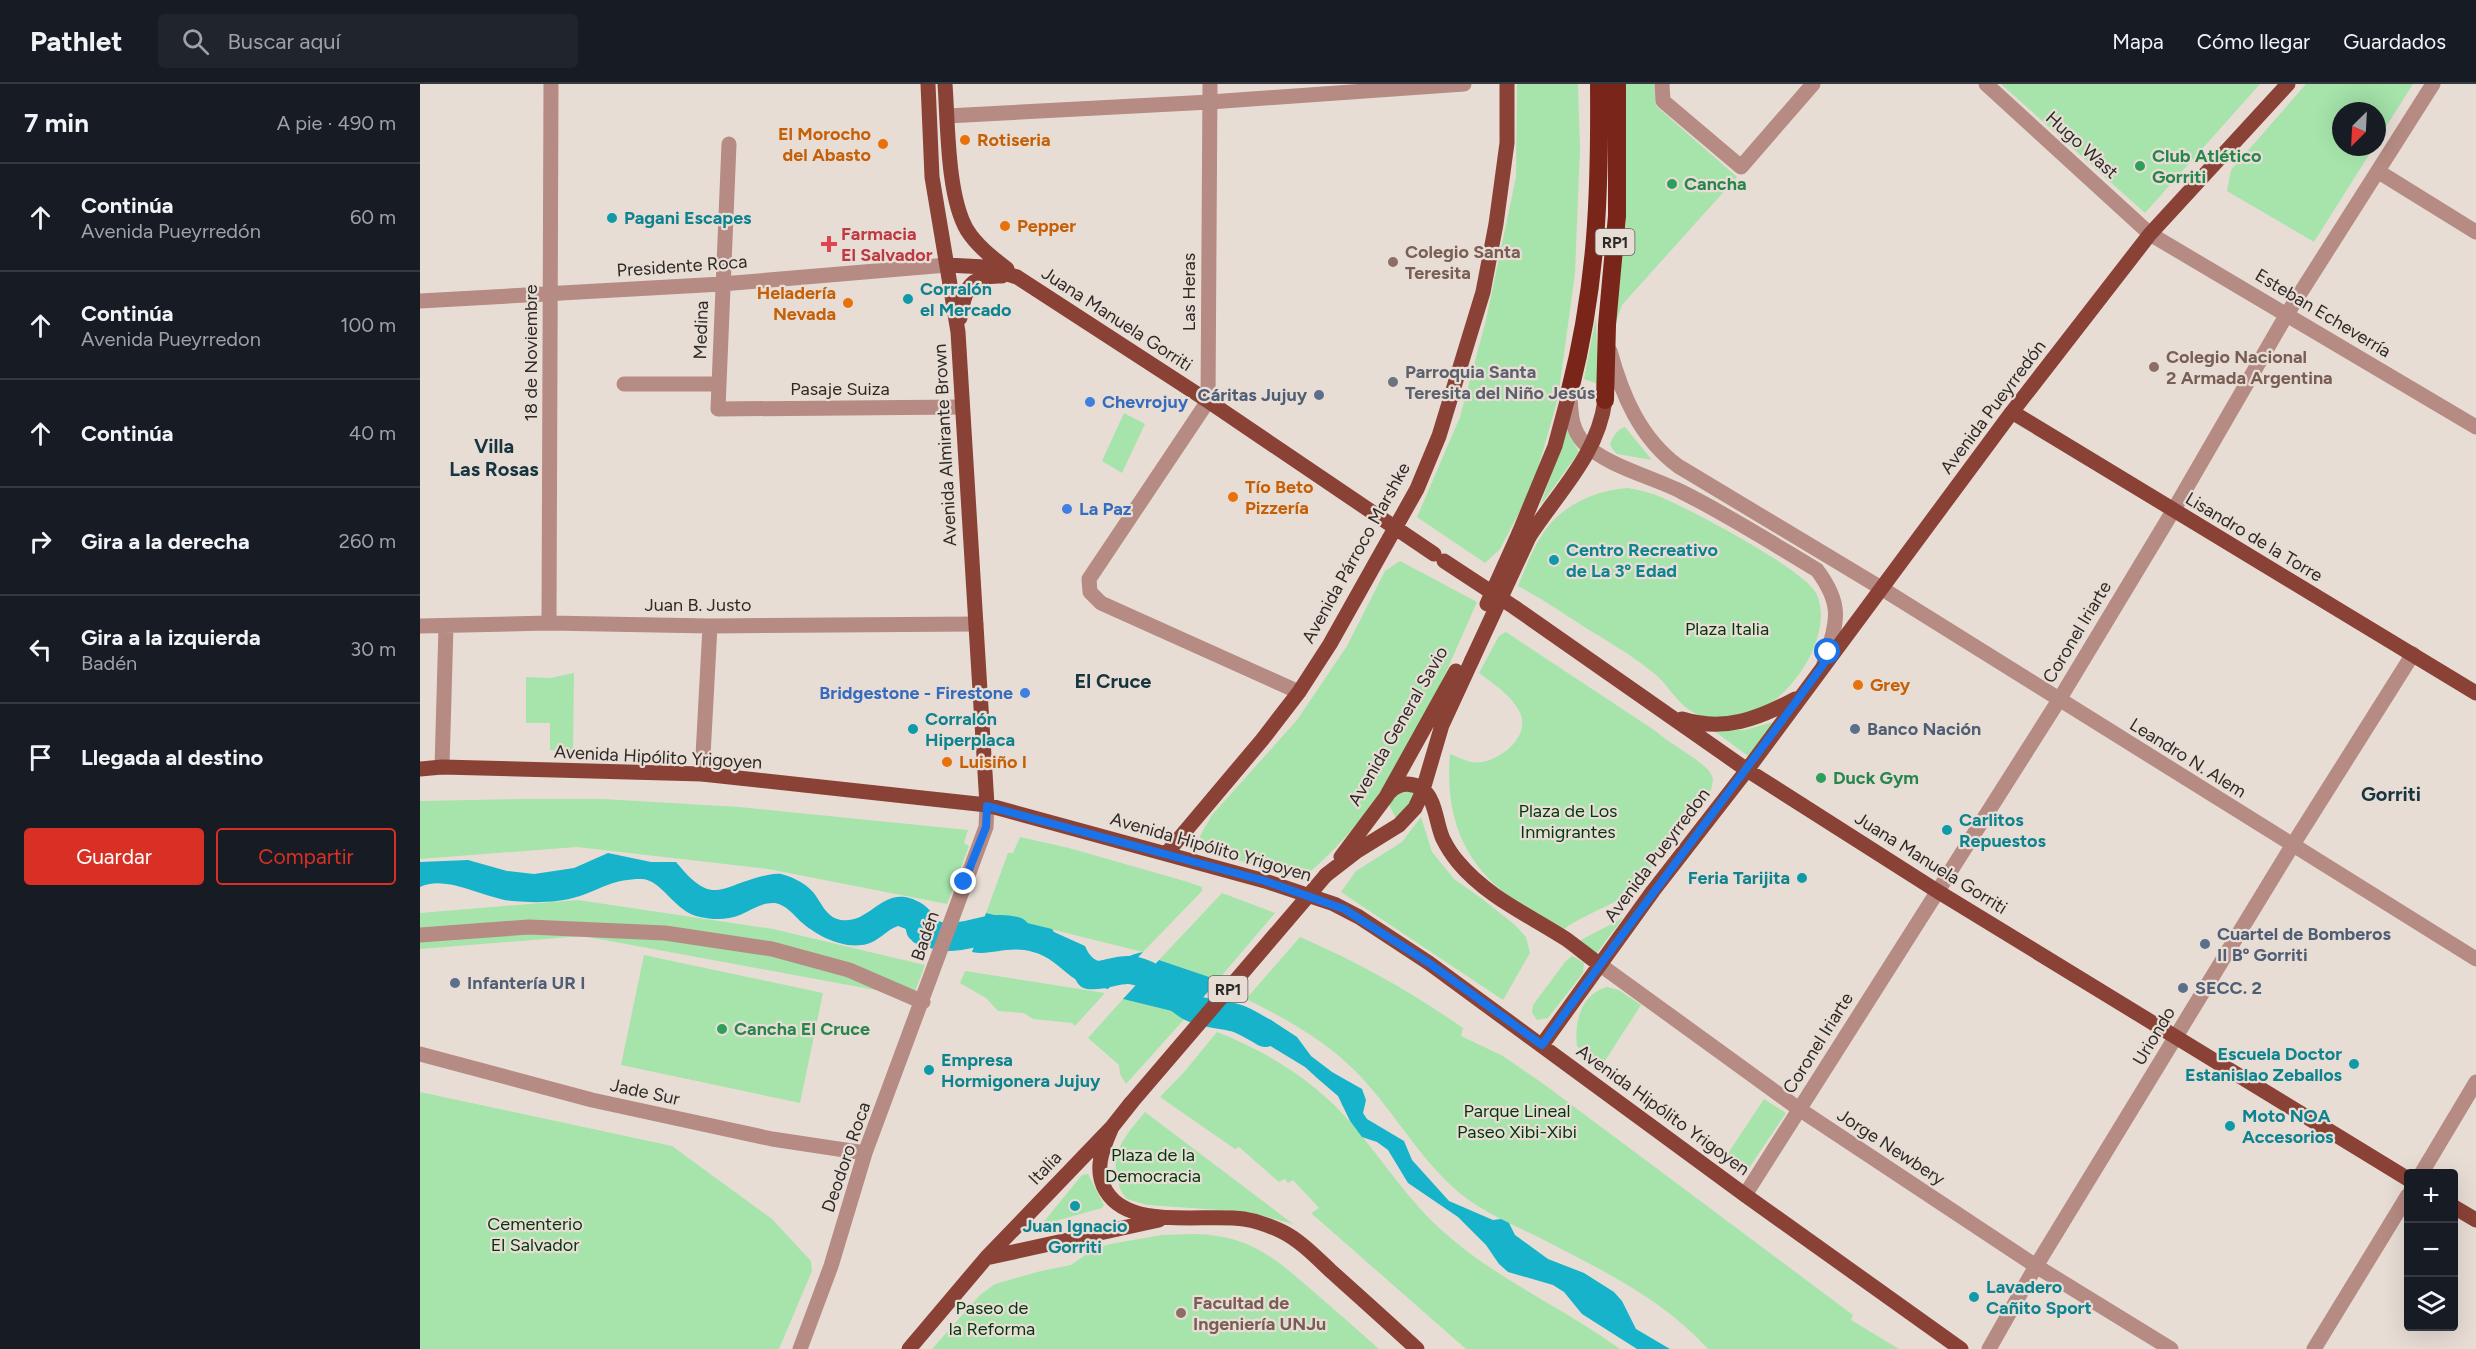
<!DOCTYPE html>
<html lang="es">
<head>
<meta charset="utf-8">
<style>
	:root { --surface:#171b24; --page:#20242c; --text:#f1f3f6; --muted:#9ea1a6; --line:#363941; --accent:#d93025 }
	body { margin:0; font-family:Figtree,sans-serif; background:var(--page); color:var(--text) }
	.controls { position:absolute; right:18px; bottom:18px; display:grid; overflow:hidden; border-radius:6px; box-shadow:0 6px 24px #0002 }
	.controls button { width:54px; height:54px; display:grid; place-items:center; padding:0; border:0; border-bottom:2px solid var(--line); background:var(--surface); color:var(--text); font:30px sans-serif }
	.compass { position:absolute; left:1912px; top:18px; width:54px; height:54px; border-radius:50%; background:var(--surface); box-shadow:0 6px 24px #0002; rotate:204deg }
	.stop { position:absolute; width:18px; height:18px; margin:-14px; border:4px solid #1a73e8; border-radius:50%; background:#fff }
	.stop.end { background:#1a73e8; border-color:#fff; box-shadow:0 2px 6px #0008 }
	.list { margin:0; padding:0; list-style:none }
	h2 { display:flex; justify-content:space-between; align-items:center; height:78px; margin:0; padding:0 24px; font-size:26px }
	h2 small { font-size:20px; font-weight:400; color:var(--muted) }
	.list li { display:grid; grid-template-columns:39px 1fr auto; gap:18px; align-items:center; box-sizing:border-box; height:108px; padding:0 24px; border-top:2px solid var(--line) }
	.list b { display:block; font-size:22px; white-space:nowrap }
	.list p { margin:0; font-size:20px; white-space:nowrap; color:var(--muted) }
	.list em { font-size:20px; font-style:normal; color:var(--muted) }
	.actions { display:flex; gap:12px; padding:18px 24px }
	.actions a { flex:1; padding:14px 0; border:2px solid var(--accent); border-radius:6px; text-align:center; font-size:21px; color:var(--accent) }
	.actions .main { background:var(--accent); color:#fff }
	.icon { flex:none; width:33px; height:33px; fill:none; stroke:currentColor; stroke-width:2; stroke-linecap:round; stroke-linejoin:round }
	.map { position:relative; flex:none; width:2056px; height:1265px; overflow:hidden }
	header { display:flex; align-items:center; gap:36px; box-sizing:border-box; height:84px; padding:0 30px; background:var(--surface); border-bottom:2px solid var(--line) }
	header strong { font-size:28px }
	nav { display:flex; gap:33px; margin-inline-start:auto; font-size:21px }
	.search { width:420px; height:54px; background:var(--page); display:flex; align-items:center; gap:15px; box-sizing:border-box; padding:0 21px; border-radius:6px; color:var(--muted); font-size:22px }
	main { display:flex }
	aside { flex:1; background:var(--surface) }
	.map>svg:first-child { display:block }
</style>
</head>
<body>
<header>
<strong>Pathlet</strong>
<div class="search"><svg class="icon" aria-label="search" viewBox="0 0 24 24"><circle cx="10" cy="10" r="6"/><path d="M15 15l6 6"/></svg>Buscar aquí</div>
<nav><a>Mapa</a><a>Cómo llegar</a><a>Guardados</a></nav>
</header>
<main>
<aside>
<h2>7 min<small>A pie · 490 m</small></h2>
<ul class="list">
<li><svg class="icon" aria-label="ahead" viewBox="0 0 24 24"><path d="M12 20V5M6 11l6-6 6 6"/></svg><div><b>Continúa</b><p>Avenida Pueyrredón</p></div><em>60 m</em></li>
<li><svg class="icon" aria-label="ahead" viewBox="0 0 24 24"><path d="M12 20V5M6 11l6-6 6 6"/></svg><div><b>Continúa</b><p>Avenida Pueyrredon</p></div><em>100 m</em></li>
<li><svg class="icon" aria-label="ahead" viewBox="0 0 24 24"><path d="M12 20V5M6 11l6-6 6 6"/></svg><div><b>Continúa</b></div><em>40 m</em></li>
<li><svg class="icon" aria-label="right" viewBox="0 0 24 24"><path d="M7 20v-9h11M14 6l5 5-5 5"/></svg><div><b>Gira a la derecha</b></div><em>260 m</em></li>
<li><svg class="icon" aria-label="left" viewBox="0 0 24 24"><path d="M17 20v-9H6M10 6l-5 5 5 5"/></svg><div><b>Gira a la izquierda</b><p>Badén</p></div><em>30 m</em></li>
<li><svg class="icon" aria-label="arrive" viewBox="0 0 24 24"><path d="M6 21V4h12l-3 4 3 4H6"/></svg><div><b>Llegada al destino</b></div></li>
</ul>
<div class="actions"><a class="main">Guardar</a><a>Compartir</a></div>
</aside>
<div class="map">
<svg width="2056" height="1265" viewBox="0 0 2056 1265">
	<rect width="100%" height="100%" fill="#e8ddd5"/>
	<path fill="#a6e4ab" d="M1097,0H1158L1160,65L1155,189L1138,314L1113,402L1080,465L1065,479L997,433L1040,333L1066,236L1096,93Z
		M1205,0H1234L1236,22L1317,93L1202,221L1191,253L1206,139Z
		M1581,0H1840L1725,129Z
		M1886,0H1993L1957,57V27H1921V63H1954L1894,158L1807,107L1811,86Z
		M1176,233L1178,300L1164,295Z
		M704,329L725,340L702,389L682,377Z
		M1205,343L1232,376L1197,370L1193,366L1190,360C1193,353 1197,345 1205,343Z
		M1147,346L1159,368L1120,422Z
		M1208,404C1220,406 1232,409 1243,414C1273,427 1382,484 1396,509C1414,545 1379,603 1347,621C1332,630 1302,636 1286,633C1261,628 1252,605 1235,590C1213,572 1187,557 1163,542C1141,528 1121,514 1098,502C1105,485 1112,466 1122,451C1140,422 1175,406 1208,404Z
		M980,477L1057,518C1014,616 970,722 885,792L791,770L782,764L780,752L792,731L877,636L927,562L965,487Z
		M1086,548L1237,648C1249,660 1288,679 1292,692C1294,697 1292,701 1291,706C1270,725 1253,746 1238,770C1233,777 1231,787 1225,794C1204,820 1170,826 1144,845C1121,830 1094,818 1074,800C1036,763 1026,721 1030,670C1037,672 1044,677 1052,678C1073,682 1110,656 1101,631C1094,613 1074,600 1059,589L1079,552Z
		M154,589L153,666H130V639H106V593L130,594Z
		M1353,638L1328,672L1293,646H1325Z
		M976,707H995L991,718L976,734L969,721Z
		M104,715H183L319,723L548,746L544,759L549,762L527,820L348,785L157,763L0,775V717Z
		M1001,733L1012,768L1034,795L1061,814L1095,841L1106,853L1110,869L1083,916L921,808L936,787L982,758Z
		M600,753L649,764L768,798L782,803V807L723,868L566,829L588,769H593Z
		M802,809L855,829L798,896L739,876Z
		M158,816L353,845L505,881L493,913L163,852L0,865V829Z
		M1203,834L1176,870L1157,858Z
		M880,853C938,878 992,908 1043,944L1041,952L1083,972L1125,1001L1433,1231L1431,1236L1479,1265H1288C1242,1214 1178,1184 1118,1153C1093,1141 1068,1130 1046,1114C1003,1081 978,1033 942,994C909,958 868,936 826,915Z
		M224,871L403,909L380,1019L201,981Z
		M1152,872L1164,879L1163,889L1128,934L1117,936L1112,929L1113,921L1145,878Z
		M545,887L685,909L655,942L652,939L613,935L604,929L578,927L566,914L540,899Z
		M1187,903L1199,906L1221,921L1181,983L1157,962C1154,938 1161,910 1187,903Z
		M703,915L768,931L706,1000L700,990L699,981L668,954Z
		M797,948C848,968 895,997 931,1039C963,1076 988,1117 1026,1150C1078,1196 1144,1224 1200,1265H1046L891,1129L899,1124L873,1096L868,1099L865,1095L859,1098L819,1063L815,1065L740,1013L765,987Z
		M0,1008L252,1062L352,1135L391,1177L392,1187L359,1265H0Z
		M1344,1015L1366,1029L1325,1090L1305,1074Z
		M725,1028L873,1140L829,1128L727,1121L707,1115C702,1110 700,1105 698,1098C689,1068 707,1050 725,1028Z
		M668,1090L684,1121L682,1124L621,1141L662,1091Z
		M773,1150C830,1151 855,1174 895,1209C917,1228 938,1246 959,1265H512L560,1211L575,1200L621,1187L651,1181L674,1165L690,1160L742,1151Z"/>
	<path fill="#16b3ca" d="M188,769L231,778H256C293,823 298,803 343,792C349,791 355,789 361,790C370,792 383,798 390,805C401,815 404,833 421,836C453,840 463,797 501,819C521,831 514,848 510,867L493,858L486,845L478,842C466,846 459,857 447,860C424,866 397,852 380,837C373,830 366,821 355,819C342,818 331,826 320,831C308,836 293,836 280,833C254,828 242,795 221,795C194,795 183,804 160,812C138,819 115,819 92,817C64,814 25,790 0,803V778L48,776L87,787L114,790L154,784Z
		M566,829L632,845L634,848L665,862C677,892 702,872 723,868L688,905C677,902 662,900 652,893C639,883 629,872 613,868C588,861 571,872 552,868Z
		M739,876L798,896L768,931L703,915Z
		M814,928L837,930L851,936L877,953L891,972L912,988L942,1005L946,1016L943,1029L947,1035L984,1057L992,1076L1029,1117L1073,1136L1081,1135L1089,1139L1095,1151L1128,1175L1164,1189L1194,1208L1202,1217L1216,1245L1250,1265H1217L1162,1230L1144,1208L1133,1201L1088,1188L1079,1180L1066,1161L1038,1133L988,1099L968,1066L957,1058L942,1053L930,1037L918,1012L897,994L885,983L834,952L803,941Z"/>
	<path fill="#e8ddd5" d="M514,827L522,840L509,870L501,866Z"/>
	<g fill="none" stroke-linecap="round" stroke-linejoin="round">
		<path stroke="#16b3ca" stroke-width="28" d="M499,840L500,845C510,849 518,853 528,853C553,853 570,840 596,847
			M669,891C684,893 695,885 710,886C736,889 747,908 767,921C780,930 801,930 816,934C826,937 836,944 845,949"/>
		<path stroke="#b58b83" stroke-width="15" d="M790,0L788,317L669,495L670,508L681,519L879,608
			M1242,0L1243,17L1321,83L1393,0
			M1566,0L1730,150L2056,343
			M527,32L790,18L1044,0
			M309,60L298,325L541,323
			M1959,88L2056,148
			M0,217L302,200L527,181
			M1190,267C1202,311 1220,354 1258,382L1461,504L2056,875
			M204,300H299
			M1150,312C1151,330 1151,345 1164,359C1186,382 1233,393 1262,408C1308,431 1352,459 1397,486C1424,522 1417,538 1404,579
			M129,539L131,0
			M0,542L129,539L290,542L556,540
			M22,683L26,542
			M282,690L290,542
			M0,851L109,843L245,849L352,865L429,886L503,918
			M1179,880L1379,1025L1616,1182L1751,1265
			M0,970L172,1016L352,1055L445,1069
			M2001,1090L2056,998
			M1325,1111L1639,616L1753,427L1867,230L2013,0
			M380,1265L411,1182L445,1069L566,743L567,721
			M1569,1265L1616,1182L1872,762L1993,570
			M1894,1265L1988,1111"/>
		<path stroke="#8b4236" stroke-width="15" d="M508,0L512,93L538,248L567,721
			M525,0C528,40 527,112 547,146C557,162 573,174 587,185
			M527,181L565,183L597,193L788,317L1014,470
			M540,234C545,205 548,191 582,192
			M1592,328L2056,609
			M1099,449L1135,362L1150,306
			M1109,453C1138,408 1178,371 1185,316
			M1024,477L1094,523L1327,686L1517,807L1988,1095
			M1262,635C1304,648 1338,635 1375,615
			M0,685L22,683L282,690L567,721L845,797L914,820L939,833L1009,879L1325,1111L1541,1265
			M966,713C974,700 989,696 1002,705C1016,715 1016,740 1023,755C1027,763 1032,771 1038,778C1067,813 1109,831 1146,855C1157,863 1168,872 1179,880
			M746,770L842,656L879,608L910,560L997,405L1019,352L1063,208L1076,140L1087,59V0
			M921,773L966,713L1036,587
			M906,791L937,767L979,741L995,724L1002,709L1022,641L1052,576
			M1122,961L1233,807L1327,686L1592,328L1730,150L1868,0
			M692,1043C683,1064 673,1085 686,1107C710,1147 785,1129 824,1135C837,1137 851,1142 863,1148C881,1157 898,1175 912,1188C941,1214 969,1239 997,1265
			M2034,1123L2056,1136
			M566,1174L739,1136
			M489,1265L566,1174L692,1043L711,1019"/>
		<path stroke="#792519" stroke-width="18" d="M1150,306C1177,200 1180,109 1179,0
			M1185,316L1187,241L1197,132V0"/>
		<path stroke="#8b4236" stroke-width="15" d="M1067,520L1099,449
			M1052,576L1109,453
			M711,1019L906,791"/>
	</g>
	<g fill="none" stroke-linecap="round" stroke-linejoin="round">
		<path stroke="#1a73e8" stroke-width="8" d="M544,798L566,743L567,722L845,797L924,825L1009,879L1122,961C1213,833 1310,708 1403,581L1408,568"/>
	</g>
	<g fill="#e8710a" stroke="#e8ddd5" stroke-width="2">
		<circle cx="545" cy="56" r="6"/>
		<circle cx="463" cy="60" r="6"/>
		<circle cx="585" cy="142" r="6"/>
		<circle cx="428" cy="219" r="6"/>
		<circle cx="813" cy="413" r="6"/>
		<circle cx="1438" cy="601" r="6"/>
		<circle cx="527" cy="678" r="6"/>
	</g>
	<g fill="#2e9e5b" stroke="#e8ddd5" stroke-width="2">
		<circle cx="1720" cy="82" r="6"/>
		<circle cx="1252" cy="100" r="6"/>
		<circle cx="1401" cy="694" r="6"/>
		<circle cx="302" cy="945" r="6"/>
	</g>
	<g fill="#0f9aa8" stroke="#e8ddd5" stroke-width="2">
		<circle cx="192" cy="134" r="6"/>
		<circle cx="488" cy="215" r="6"/>
		<circle cx="1134" cy="476" r="6"/>
		<circle cx="493" cy="645" r="6"/>
		<circle cx="1527" cy="746" r="6"/>
		<circle cx="1382" cy="794" r="6"/>
		<circle cx="1934" cy="980" r="6"/>
		<circle cx="509" cy="986" r="6"/>
		<circle cx="1810" cy="1042" r="6"/>
		<circle cx="655" cy="1122" r="6"/>
		<circle cx="1554" cy="1213" r="6"/>
	</g>
	<path fill="#e0444e" stroke="#e8ddd5" stroke-width="2" d="M406 151h6v6h6v6h-6v6h-6v-6h-6v-6h6z"/>
	<g fill="#8d6e63" stroke="#e8ddd5" stroke-width="2">
		<circle cx="973" cy="178" r="6"/>
		<circle cx="1734" cy="283" r="6"/>
		<circle cx="761" cy="1229" r="6"/>
	</g>
	<circle fill="#6b7280" stroke="#e8ddd5" stroke-width="2" cx="973" cy="298" r="6"/>
	<g fill="#5c6f8a" stroke="#e8ddd5" stroke-width="2">
		<circle cx="899" cy="311" r="6"/>
		<circle cx="1435" cy="645" r="6"/>
		<circle cx="1785" cy="860" r="6"/>
		<circle cx="35" cy="899" r="6"/>
		<circle cx="1763" cy="904" r="6"/>
	</g>
	<g fill="#3f7fe0" stroke="#e8ddd5" stroke-width="2">
		<circle cx="670" cy="318" r="6"/>
		<circle cx="647" cy="425" r="6"/>
		<circle cx="605" cy="609" r="6"/>
	</g>
	<g text-anchor="middle" stroke-width="4.5" stroke-linejoin="round" paint-order="stroke">
		<g fill="#e8ddd5" stroke="#66605b" stroke-width="1.5">
			<rect x="1175.5" y="145" width="39" height="26" rx="4.5"/>
			<rect x="788.5" y="892" width="39" height="26" rx="4.5"/>
		</g>
		<g font-size="16" font-weight="bold" fill="#2e2a27">
			<text x="1195" y="164">RP1</text>
			<text x="808" y="911">RP1</text>
		</g>
		<g font-size="18" font-weight="bold" fill="#c56008" stroke="#e8ddd5" text-anchor="start">
			<text x="451" y="56" text-anchor="end">El Morocho<tspan x="451" dy="21">del Abasto</tspan></text>
			<text x="557" y="62">Rotiseria</text>
			<text x="597" y="148">Pepper</text>
			<text x="416" y="215" text-anchor="end">Heladería<tspan x="416" dy="21">Nevada</tspan></text>
			<text x="825" y="409">Tío Beto<tspan x="825" dy="21">Pizzería</tspan></text>
			<text x="1450" y="607">Grey</text>
			<text x="539" y="684">Luisiño I</text>
		</g>
		<g font-size="18" fill="#2e2a27" stroke="#e8ddd5">
			<text transform="translate(1662 61) rotate(42)" y="6">Hugo Wast</text>
			<text transform="translate(262 182) rotate(-4)" y="6">Presidente Roca</text>
			<text transform="translate(769 208) rotate(-90)" y="6">Las Heras</text>
			<text transform="translate(1903 229) rotate(31)" y="6">Esteban Echeverría</text>
			<text transform="translate(697 235) rotate(33)" y="6">Juana Manuela Gorriti</text>
			<text transform="translate(281 246) rotate(-88)" y="6">Medina</text>
			<text transform="translate(111 269) rotate(-90)" y="6">18 de Noviembre</text>
			<text x="420" y="311">Pasaje Suiza</text>
			<text transform="translate(1573 323) rotate(-53)" y="6">Avenida Pueyrredón</text>
			<text transform="translate(525 361) rotate(-93)" y="6">Avenida Almirante Brown</text>
			<text transform="translate(1834 453) rotate(31)" y="6">Lisandro de la Torre</text>
			<text transform="translate(936 469) rotate(-61)" y="6">Avenida Párroco Marshke</text>
			<text x="278" y="527">Juan B. Justo</text>
			<text transform="translate(1657 548) rotate(-59)" y="6">Coronel Iriarte</text>
			<text transform="translate(978 642) rotate(-60)" y="6">Avenida General Savio</text>
			<text transform="translate(238 673) rotate(3)" y="6">Avenida Hipólito Yrigoyen</text>
			<text transform="translate(1768 674) rotate(32)" y="6">Leandro N. Alem</text>
			<text transform="translate(791 763) rotate(16)" y="6">Avenida Hipólito Yrigoyen</text>
			<text transform="translate(1237 771) rotate(-53)" y="6">Avenida Pueyrredon</text>
			<text transform="translate(1511 779) rotate(32)" y="6">Juana Manuela Gorriti</text>
			<text transform="translate(505 852) rotate(-71)" y="6">Badén</text>
			<text transform="translate(1734 952) rotate(-59)" y="6">Uriondo</text>
			<text transform="translate(1398 959) rotate(-58)" y="6">Coronel Iriarte</text>
			<text transform="translate(225 1008) rotate(12)" y="6">Jade Sur</text>
			<text transform="translate(1243 1026) rotate(36)" y="6">Avenida Hipólito Yrigoyen</text>
			<text transform="translate(1471 1063) rotate(33)" y="6">Jorge Newbery</text>
			<text transform="translate(426 1073) rotate(-71)" y="6">Deodoro Roca</text>
			<text transform="translate(625 1084) rotate(-46)" y="6">Italia</text>
		</g>
		<g font-size="18" font-weight="bold" fill="#27864d" stroke="#e8ddd5" text-anchor="start">
			<text x="1732" y="78">Club Atlético<tspan x="1732" dy="21">Gorriti</tspan></text>
			<text x="1264" y="106">Cancha</text>
			<text x="1413" y="700">Duck Gym</text>
			<text x="314" y="951">Cancha El Cruce</text>
		</g>
		<g font-size="18" font-weight="bold" fill="#0d838f" stroke="#e8ddd5" text-anchor="start">
			<text x="204" y="140">Pagani Escapes</text>
			<text x="500" y="211">Corralón<tspan x="500" dy="21">el Mercado</tspan></text>
			<text x="1146" y="472">Centro Recreativo<tspan x="1146" dy="21">de La 3º Edad</tspan></text>
			<text x="505" y="641">Corralón<tspan x="505" dy="21">Hiperplaca</tspan></text>
			<text x="1539" y="742">Carlitos<tspan x="1539" dy="21">Repuestos</tspan></text>
			<text x="1370" y="800" text-anchor="end">Feria Tarijita</text>
			<text x="1922" y="976" text-anchor="end">Escuela Doctor<tspan x="1922" dy="21">Estanislao Zeballos</tspan></text>
			<text x="521" y="982">Empresa<tspan x="521" dy="21">Hormigonera Jujuy</tspan></text>
			<text x="1822" y="1038">Moto NOA<tspan x="1822" dy="21">Accesorios</tspan></text>
			<text x="655" y="1148" text-anchor="middle">Juan Ignacio<tspan x="655" dy="21">Gorriti</tspan></text>
			<text x="1566" y="1209">Lavadero<tspan x="1566" dy="21">Cañito Sport</tspan></text>
		</g>
		<g font-size="18" font-weight="bold" fill="#be3a42" stroke="#e8ddd5" text-anchor="start">
			<text x="421" y="156">Farmacia<tspan x="421" dy="21">El Salvador</tspan></text>
		</g>
		<g font-size="18" font-weight="bold" fill="#785e54" stroke="#e8ddd5" text-anchor="start">
			<text x="985" y="174">Colegio Santa<tspan x="985" dy="21">Teresita</tspan></text>
			<text x="1746" y="279">Colegio Nacional<tspan x="1746" dy="21">2 Armada Argentina</tspan></text>
			<text x="773" y="1225">Facultad de<tspan x="773" dy="21">Ingeniería UNJu</tspan></text>
		</g>
		<g font-size="18" font-weight="bold" fill="#5b616d" stroke="#e8ddd5" text-anchor="start">
			<text x="985" y="294">Parroquia Santa<tspan x="985" dy="21">Teresita del Niño Jesús</tspan></text>
		</g>
		<g font-size="18" font-weight="bold" fill="#4e5e75" stroke="#e8ddd5" text-anchor="start">
			<text x="887" y="317" text-anchor="end">Cáritas Jujuy</text>
			<text x="1447" y="651">Banco Nación</text>
			<text x="1797" y="856">Cuartel de Bomberos<tspan x="1797" dy="21">II Bº Gorriti</tspan></text>
			<text x="47" y="905">Infantería UR I</text>
			<text x="1775" y="910">SECC. 2</text>
		</g>
		<g font-size="18" font-weight="bold" fill="#366cbe" stroke="#e8ddd5" text-anchor="start">
			<text x="682" y="324">Chevrojuy</text>
			<text x="659" y="431">La Paz</text>
			<text x="593" y="615" text-anchor="end">Bridgestone - Firestone</text>
		</g>
		<g font-size="18" fill="#00380d" stroke="#e8ddd5">
			<text x="1307" y="551">Plaza Italia</text>
			<text x="1148" y="733">Plaza de Los<tspan x="1148" dy="21">Inmigrantes</tspan></text>
			<text x="1097" y="1033">Parque Lineal<tspan x="1097" dy="21">Paseo Xibi-Xibi</tspan></text>
			<text x="733" y="1077">Plaza de la<tspan x="733" dy="21">Democracia</tspan></text>
			<text x="115" y="1146">Cementerio<tspan x="115" dy="21">El Salvador</tspan></text>
			<text x="572" y="1230">Paseo de<tspan x="572" dy="21">la Reforma</tspan></text>
		</g>
		<g font-size="20" font-weight="bold" fill="#17353f" stroke="#e8ddd5">
			<text x="74" y="369">Villa<tspan x="74" dy="23">Las Rosas</tspan></text>
			<text x="693" y="604">El Cruce</text>
			<text x="1971" y="717">Gorriti</text>
		</g>
	</g>
</svg>
<div class="controls">
<button>+</button>
<button>−</button>
<button><svg class="icon" aria-label="layers" viewBox="0 0 24 24"><path d="M12 4l9 5-9 5-9-5zM3 14l9 5 9-5"/></svg></button>
</div>
<svg class="compass" viewBox="-18 -18 36 36"><path d="M0-13l5 13h-10z" fill="#e53935"/><path d="M0 13l5-13h-10z" fill="#9ea1a6"/></svg>
<div class="stop" style="left:1408px;top:568px"></div>
<div class="stop end" style="left:544px;top:798px"></div>
</div>
</main>
</body>
</html>
